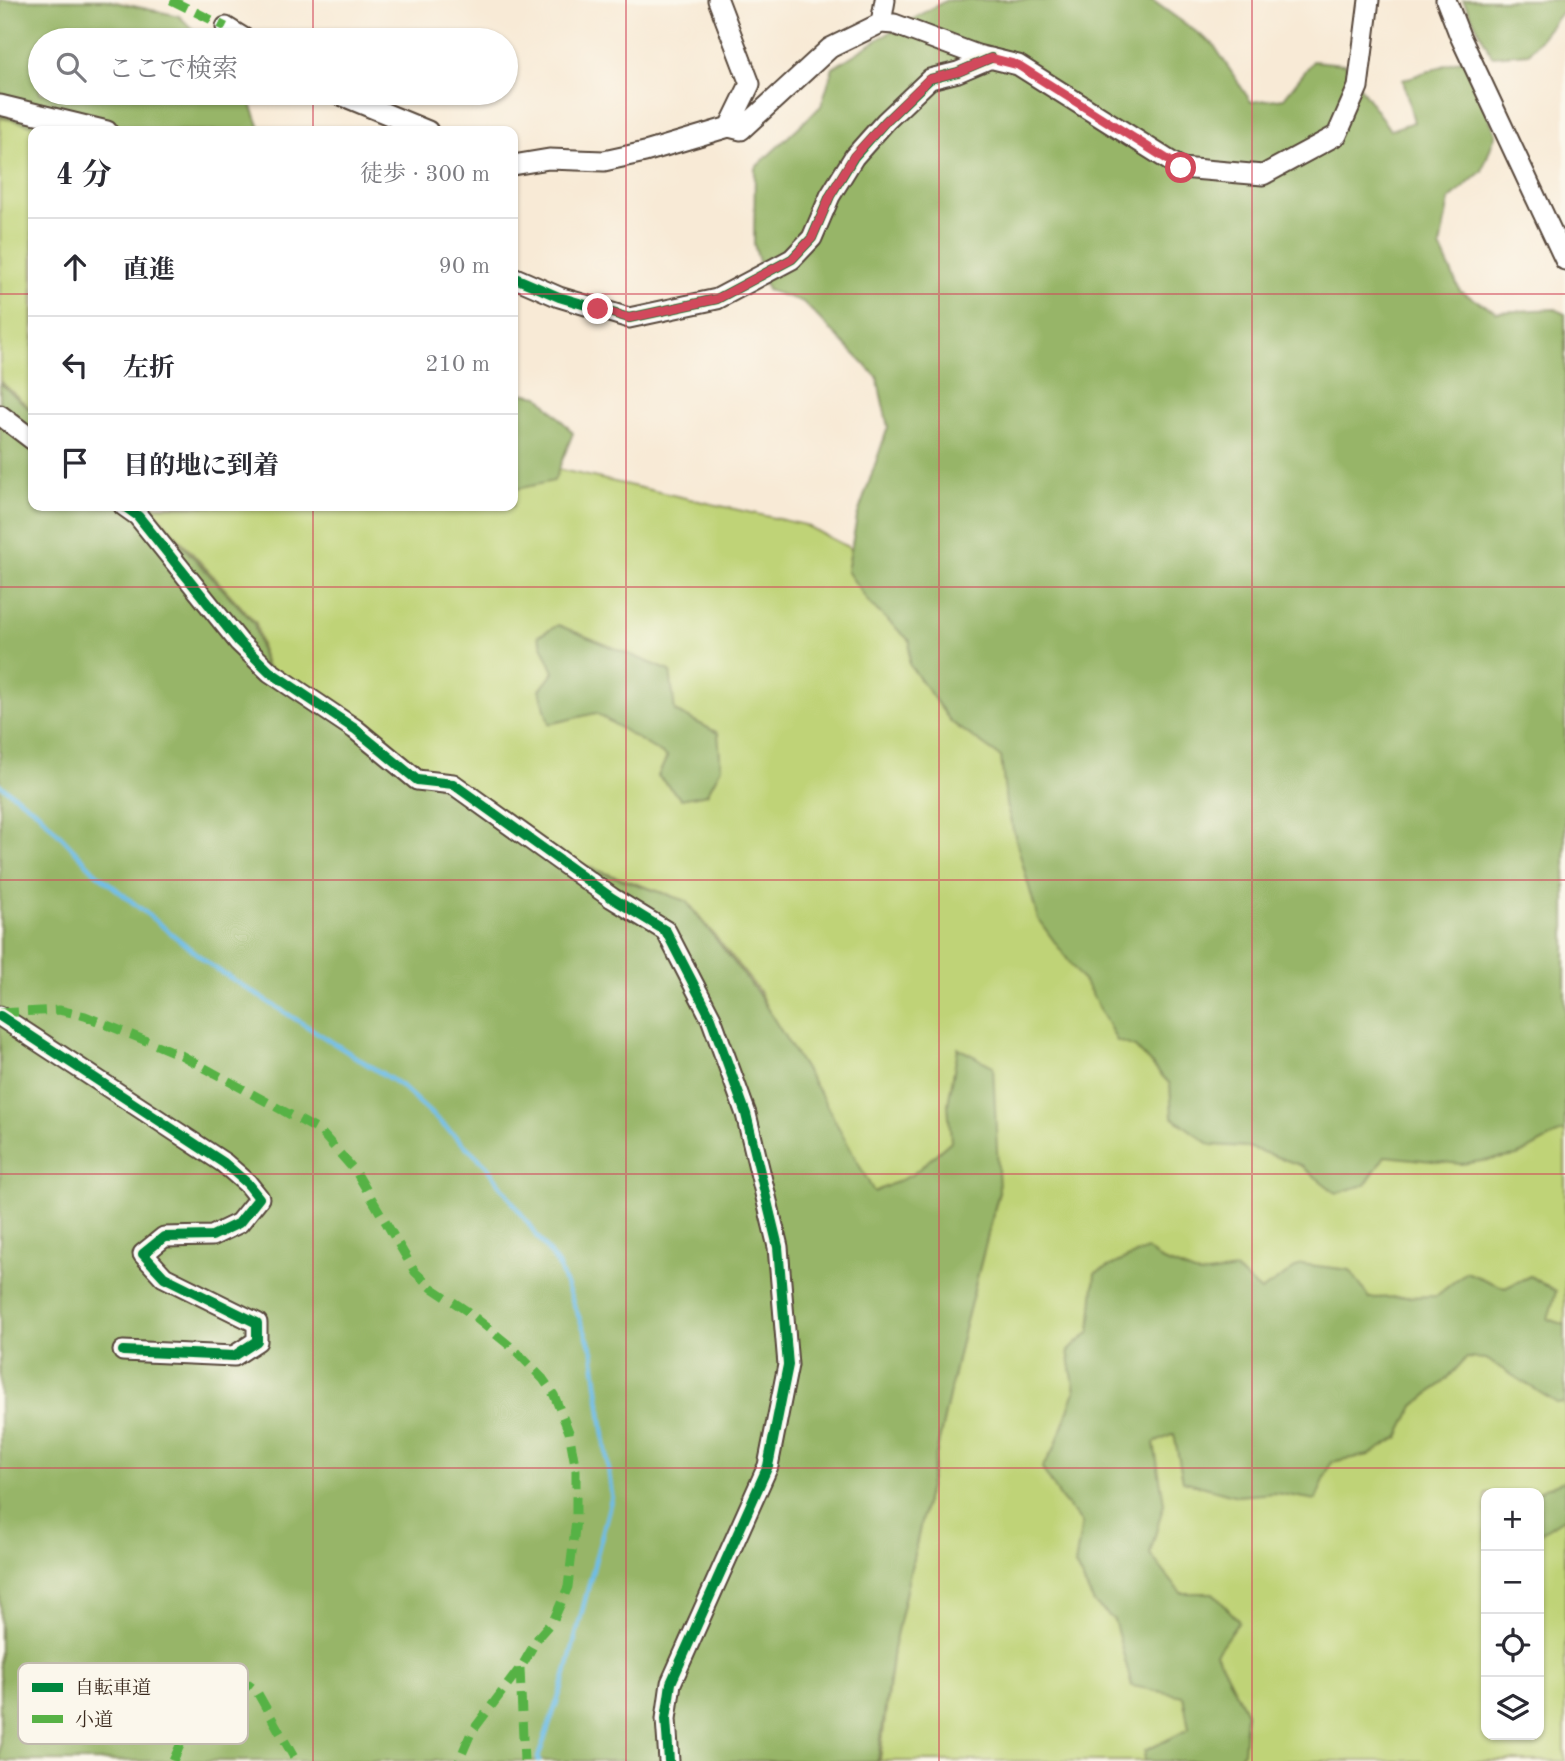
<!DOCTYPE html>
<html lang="ja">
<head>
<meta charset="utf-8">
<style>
	:root { --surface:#fff; --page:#f2f2f3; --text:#2b2b33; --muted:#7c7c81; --line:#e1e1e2 }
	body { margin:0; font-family:"Old Standard TT","Noto Serif JP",serif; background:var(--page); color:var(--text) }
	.controls { position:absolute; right:21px; bottom:21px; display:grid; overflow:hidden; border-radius:14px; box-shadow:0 2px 5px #0004 }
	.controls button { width:63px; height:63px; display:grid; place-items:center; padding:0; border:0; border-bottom:2px solid var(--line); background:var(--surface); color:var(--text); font:35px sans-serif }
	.stop { position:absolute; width:21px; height:21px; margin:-16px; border:5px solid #d1495b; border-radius:50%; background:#fff }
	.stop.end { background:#d1495b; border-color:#fff; box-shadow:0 2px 7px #0008 }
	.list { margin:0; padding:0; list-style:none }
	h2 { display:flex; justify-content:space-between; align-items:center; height:91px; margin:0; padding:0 28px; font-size:30px }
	h2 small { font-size:23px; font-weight:400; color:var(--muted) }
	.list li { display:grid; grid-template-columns:46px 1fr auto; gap:21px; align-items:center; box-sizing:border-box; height:98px; padding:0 28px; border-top:2px solid var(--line) }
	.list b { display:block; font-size:26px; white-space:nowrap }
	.list em { font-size:23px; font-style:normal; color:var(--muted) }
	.icon { flex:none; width:38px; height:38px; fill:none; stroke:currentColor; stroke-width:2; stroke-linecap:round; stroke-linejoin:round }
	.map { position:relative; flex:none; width:1565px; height:1761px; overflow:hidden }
	.search { position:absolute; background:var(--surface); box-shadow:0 2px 5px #0004; left:28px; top:28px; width:490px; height:77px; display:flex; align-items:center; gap:18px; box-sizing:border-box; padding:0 24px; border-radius:38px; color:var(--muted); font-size:26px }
	.panel { position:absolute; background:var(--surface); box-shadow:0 2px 5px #0004; left:28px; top:126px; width:490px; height:385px; border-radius:14px }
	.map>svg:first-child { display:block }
</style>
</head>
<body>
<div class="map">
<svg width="1565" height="1761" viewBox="0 0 1565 1761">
	<rect width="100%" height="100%" fill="#fbf7ec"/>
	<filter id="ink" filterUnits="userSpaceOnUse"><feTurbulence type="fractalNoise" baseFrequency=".0143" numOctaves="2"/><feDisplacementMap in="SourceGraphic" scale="14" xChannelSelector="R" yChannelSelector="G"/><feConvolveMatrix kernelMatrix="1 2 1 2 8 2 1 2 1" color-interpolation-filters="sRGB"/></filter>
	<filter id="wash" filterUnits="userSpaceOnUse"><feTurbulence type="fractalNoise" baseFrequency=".00686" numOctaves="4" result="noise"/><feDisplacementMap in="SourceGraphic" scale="28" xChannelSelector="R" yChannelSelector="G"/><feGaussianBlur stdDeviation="1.57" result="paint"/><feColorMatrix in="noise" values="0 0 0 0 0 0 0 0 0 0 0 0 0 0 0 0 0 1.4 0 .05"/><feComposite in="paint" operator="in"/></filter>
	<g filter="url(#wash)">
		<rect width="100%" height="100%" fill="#f8ead6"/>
		<path fill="#bfd377" stroke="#7d7e4a" stroke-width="2" fill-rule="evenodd" d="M0,118L75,131H33V411L0,381Z
			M513,459L805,525L848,547L1065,797L1565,916V1761H880L893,1649L962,1337L999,1192L870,1215L850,1185L759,991L687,901L580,864L420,773L266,666L256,623L149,506H513ZM1486,1493H1539V1735H1486Z"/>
		<path fill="#97b568" stroke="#697043" stroke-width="2" d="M0,0H106L179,16L204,40H40V93H247L261,131H52L0,116Z
			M947,0H1152L1213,44L1251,102L1284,98L1313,61L1344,64L1390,130L1414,122L1403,80L1463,59L1496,133L1482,171L1449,200L1440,247L1460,291L1497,312L1555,309L1565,314V1130L1517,1156L1461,1164L1385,1156L1365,1185L1336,1193L1300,1165L1248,1147L1211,1145L1172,1117L1170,1084L1135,1047L1117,1041L1089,989L1038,919L1006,804L1001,757L951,722L909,664L910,641L870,604L847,571L857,517L888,427L877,377L803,302L767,290L754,244L755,168L821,106L833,68L885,35Z
			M1463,0H1565V8L1529,53L1492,56Z
			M0,383L33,412V506H146L254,623L264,665L419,775L579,865L686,901L757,992L822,1097L874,1192L912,1175L951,1141L948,1104L958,1048L993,1066L999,1191L962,1337L893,1649L878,1761H0Z
			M513,392L539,396L573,433L554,481L517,489L513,487Z
			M558,625L670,671L675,711L718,733L721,768L707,794L681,799L658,776L667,757L596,713L549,724L540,690L554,672L538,636Z
			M1147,1249L1161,1260L1200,1275L1236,1270L1261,1291L1301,1264L1350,1270L1369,1298L1436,1296L1466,1272L1505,1288L1530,1276L1556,1292L1548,1319L1565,1325V1402L1557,1403L1486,1359L1466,1358L1445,1381L1414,1406L1399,1437L1369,1455L1331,1462L1316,1500L1275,1493L1237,1496L1183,1481L1174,1434L1154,1443L1164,1503L1150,1554L1181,1593H1213L1239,1621L1216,1653L1246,1713L1243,1752L1236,1761H1144L1145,1751L1189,1729L1183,1696L1132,1686L1114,1620L1094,1603L1075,1565L1082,1523L1060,1497L1042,1468L1055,1447L1075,1391L1068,1351L1090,1332L1095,1273Z
			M1565,1481V1517L1539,1534V1493L1544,1488Z"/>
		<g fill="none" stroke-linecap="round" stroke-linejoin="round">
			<path stroke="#6dbde8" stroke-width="4.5" d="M0,785L38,812L95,872L213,967L400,1085L486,1165L558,1265L593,1352L612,1496L564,1681L538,1758L539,1761"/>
		</g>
	</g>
	<g filter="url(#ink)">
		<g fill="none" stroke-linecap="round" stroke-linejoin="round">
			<defs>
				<path id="minor" d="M718,0L750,84L729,127
					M1446,0L1460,36L1565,260
					M881,23L894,24L977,55L1018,65L1181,168L1263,175L1337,135L1358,87L1369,0
					M226,27L247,40
					M336,93L428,131
					M0,105L107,131
					M513,165L549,159L604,161L645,152L729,127L741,130L830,48L881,23L885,0
					M513,277L559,297L629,318L717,299L792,259L812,238L830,196L854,157L886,121L930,79L958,72L991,58
					M0,415L33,440
					M124,506L138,516L239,642L270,672L355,729L417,780L453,784L612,898L666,931L711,1018L746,1114L778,1247L788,1365L768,1466L671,1683L666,1719L669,1761
					M0,1016L224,1163L247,1183L259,1198L239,1223L212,1236L164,1237L143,1254L164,1277L257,1323V1341L234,1356L123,1351"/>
			</defs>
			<use href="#minor" stroke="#57473a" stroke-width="23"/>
			<use href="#minor" stroke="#fff" stroke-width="19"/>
			<path stroke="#57b245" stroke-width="9" stroke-dasharray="18 9" stroke-linecap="butt" d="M171,0L226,27
				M0,1013L59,1010L85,1016L181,1055L320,1131L356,1172L415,1272L432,1288L467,1311L515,1350L543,1379L554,1395L569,1432L576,1470V1520L568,1587L554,1619L539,1636L523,1664L471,1733L459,1761
				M520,1668L524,1761
				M173,1761L190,1723L219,1685C232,1673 246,1681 257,1692L296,1761"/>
			<defs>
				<path id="cycleway" d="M513,277L559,297L629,318L717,299L792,259L812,238L830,196L854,157L886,121L930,79L958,72L991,58
					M124,506L138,516L239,642L270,672L355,729L417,780L453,784L612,898L666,931L711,1018L746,1114L778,1247L788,1365L768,1466L671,1683L666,1719L669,1761
					M0,1016L224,1163L247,1183L259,1198L239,1223L212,1236L164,1237L143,1254L164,1277L257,1323V1341L234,1356L123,1351"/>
			</defs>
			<use href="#cycleway" stroke="#fbf7ec" stroke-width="15"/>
			<use href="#cycleway" stroke="#00873e" stroke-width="10"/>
		</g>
	</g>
	<g fill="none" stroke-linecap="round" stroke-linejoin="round" filter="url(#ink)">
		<path stroke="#d1495b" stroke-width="9" d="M598,309L629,318L717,299L792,259L812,238L830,196L854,156L886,121L929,79L958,72L991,58L1018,65L1181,168"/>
	</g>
	<path fill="none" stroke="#d1495b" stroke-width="2" stroke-opacity="0.55" d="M313,0V40M626,0V1761M939,0V1761M1252,0V1761M313,93V131M0,294H33M513,294H1565M313,506V1761M0,587H1565M0,880H1565M0,1174H1565M0,1468H1565"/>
	<rect x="18" y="1663" width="230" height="81" rx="10" fill="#fbf7ec" stroke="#c1baae" stroke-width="2"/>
	<rect x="32" y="1683" width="31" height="9" fill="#00873e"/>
	<rect x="32" y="1715" width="31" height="8" fill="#57b245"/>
	<g font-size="19" fill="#3b2a1e">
		<text x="75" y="1694">自転車道</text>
		<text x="75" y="1726">小道</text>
	</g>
</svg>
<div class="controls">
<button>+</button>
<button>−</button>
<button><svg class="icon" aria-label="locate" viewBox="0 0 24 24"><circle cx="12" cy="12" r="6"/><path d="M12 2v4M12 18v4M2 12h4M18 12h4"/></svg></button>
<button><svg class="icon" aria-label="layers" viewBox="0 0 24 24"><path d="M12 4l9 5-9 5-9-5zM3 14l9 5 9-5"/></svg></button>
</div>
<div class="stop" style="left:1181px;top:168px"></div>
<div class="stop end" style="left:598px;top:309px"></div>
<div class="search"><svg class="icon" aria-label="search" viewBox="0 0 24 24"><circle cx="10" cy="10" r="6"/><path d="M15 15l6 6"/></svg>ここで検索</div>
<section class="panel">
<h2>4 分<small>徒歩 · 300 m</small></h2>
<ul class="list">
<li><svg class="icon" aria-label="ahead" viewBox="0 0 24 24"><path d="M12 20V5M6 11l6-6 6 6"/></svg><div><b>直進</b></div><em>90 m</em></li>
<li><svg class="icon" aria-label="left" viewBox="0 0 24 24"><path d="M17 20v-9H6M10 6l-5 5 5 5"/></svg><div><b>左折</b></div><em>210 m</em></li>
<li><svg class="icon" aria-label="arrive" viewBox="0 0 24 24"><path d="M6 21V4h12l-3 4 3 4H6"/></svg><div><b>目的地に到着</b></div></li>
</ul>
</section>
</div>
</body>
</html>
